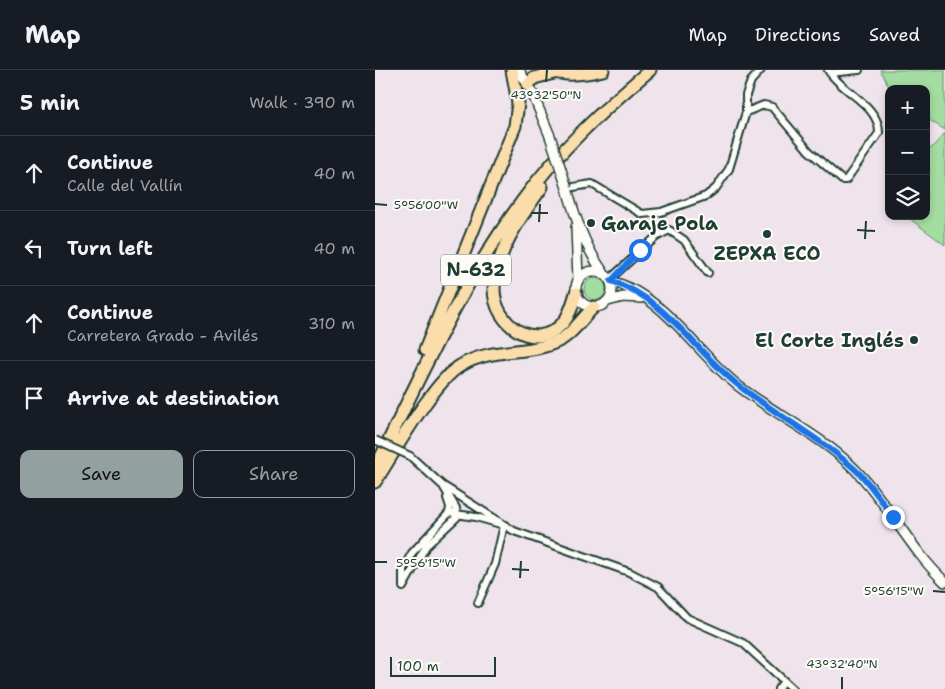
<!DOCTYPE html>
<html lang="en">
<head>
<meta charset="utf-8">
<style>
	:root { --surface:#171b24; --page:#20242c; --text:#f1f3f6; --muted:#9ea1a6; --line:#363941; --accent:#92a19f }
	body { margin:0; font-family:"Shantell Sans",sans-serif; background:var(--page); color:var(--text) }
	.controls { position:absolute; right:15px; top:15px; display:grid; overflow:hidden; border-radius:10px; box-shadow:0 2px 8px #0003 }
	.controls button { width:45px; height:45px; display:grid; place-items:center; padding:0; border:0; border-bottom:1px solid var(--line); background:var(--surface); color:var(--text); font:25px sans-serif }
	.scale { position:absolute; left:15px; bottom:12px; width:106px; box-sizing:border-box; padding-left:5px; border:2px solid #1f3d34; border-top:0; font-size:14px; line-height:18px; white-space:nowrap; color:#1f3d34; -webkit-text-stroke:4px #fdfcf7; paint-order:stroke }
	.stop { position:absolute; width:15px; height:15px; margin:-11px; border:4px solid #1a73e8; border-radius:50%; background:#fff }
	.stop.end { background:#1a73e8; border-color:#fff; box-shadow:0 1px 5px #0008 }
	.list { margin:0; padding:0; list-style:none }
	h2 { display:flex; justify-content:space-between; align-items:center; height:65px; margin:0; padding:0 20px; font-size:21px }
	h2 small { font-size:16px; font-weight:400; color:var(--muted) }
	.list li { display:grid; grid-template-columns:32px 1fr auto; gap:15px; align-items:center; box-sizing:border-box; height:75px; padding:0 20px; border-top:1px solid var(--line) }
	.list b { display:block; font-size:19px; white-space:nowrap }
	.list p { margin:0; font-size:16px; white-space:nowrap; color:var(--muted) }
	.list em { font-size:16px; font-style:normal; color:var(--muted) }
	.actions { display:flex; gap:10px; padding:15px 20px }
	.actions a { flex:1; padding:11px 0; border:1px solid var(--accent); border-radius:10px; text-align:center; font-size:18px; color:var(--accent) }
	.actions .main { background:var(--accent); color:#111 }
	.icon { flex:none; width:28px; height:28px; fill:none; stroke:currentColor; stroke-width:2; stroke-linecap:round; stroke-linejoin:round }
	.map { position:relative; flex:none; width:570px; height:619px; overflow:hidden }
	header { display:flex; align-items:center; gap:30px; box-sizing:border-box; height:70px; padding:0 25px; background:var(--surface); border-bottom:1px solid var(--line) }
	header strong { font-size:24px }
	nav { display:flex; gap:28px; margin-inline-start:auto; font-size:18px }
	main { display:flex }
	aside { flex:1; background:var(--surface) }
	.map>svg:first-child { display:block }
</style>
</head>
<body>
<header>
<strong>Map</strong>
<nav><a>Map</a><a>Directions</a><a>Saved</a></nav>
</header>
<main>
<aside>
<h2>5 min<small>Walk · 390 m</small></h2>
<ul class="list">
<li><svg class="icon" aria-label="ahead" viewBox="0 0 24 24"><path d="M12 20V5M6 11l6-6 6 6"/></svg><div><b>Continue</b><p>Calle del Vallín</p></div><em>40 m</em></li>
<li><svg class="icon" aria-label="left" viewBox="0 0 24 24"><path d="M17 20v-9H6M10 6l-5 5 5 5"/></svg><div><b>Turn left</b></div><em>40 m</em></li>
<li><svg class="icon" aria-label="ahead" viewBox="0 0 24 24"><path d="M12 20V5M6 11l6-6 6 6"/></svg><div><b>Continue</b><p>Carretera Grado - Avilés</p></div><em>310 m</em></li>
<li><svg class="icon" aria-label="arrive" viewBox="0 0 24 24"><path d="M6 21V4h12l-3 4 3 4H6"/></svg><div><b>Arrive at destination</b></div></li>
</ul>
<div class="actions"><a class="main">Save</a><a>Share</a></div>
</aside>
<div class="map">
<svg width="570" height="619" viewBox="0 0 570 619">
	<rect width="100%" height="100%" fill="#f0e4ec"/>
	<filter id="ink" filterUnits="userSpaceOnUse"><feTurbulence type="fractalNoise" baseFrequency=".02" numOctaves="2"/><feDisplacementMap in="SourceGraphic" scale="10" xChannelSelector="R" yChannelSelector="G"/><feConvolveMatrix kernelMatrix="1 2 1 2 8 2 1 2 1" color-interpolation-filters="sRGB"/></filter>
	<g filter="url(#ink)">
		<path fill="#a4dda2" stroke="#628d6b" d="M505,0H570V60L551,48V19H515Z
			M570,63V175L531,146H551V84Z
			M209 219a11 11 0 1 1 22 0a11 11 0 1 1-22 0Z"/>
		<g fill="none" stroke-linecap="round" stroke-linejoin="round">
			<defs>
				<path id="minor" d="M455,3L484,0
					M371,42L389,35L397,37L434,81L467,110H471L504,63C505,35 466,22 453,0
					M192,118L217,114L267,144L286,142L331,126L341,118L354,99L371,42V25L376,11L386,0
					M235,209L281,167L294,160L309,170L333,203
					M35,386L67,415L139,461L254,502L283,517L312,548L368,573L418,619
					M74,443L101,447L129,455L120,494L103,533
					M28,516V499L37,483L74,443L75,437L72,428
					M28,517L51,476L82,447L81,438L68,416
					M403,619L409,611"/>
				<path id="secondary" d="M144,0L156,20L175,66
					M192,118C200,148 210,177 228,202
					M201,157L203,210
					M201 219a18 18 0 1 1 36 0a18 18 0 1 1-36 0Z
					M236,211C292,227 322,285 366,318C406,348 455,370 488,408C517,441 538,482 570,512
					M233,231L248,227L266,228"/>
				<path id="trunk" d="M173,0C189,7 211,4 228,0
					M153,15L159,8L179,3
					M167,117C147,145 120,182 119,219C119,254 159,283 187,254C195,246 198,233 201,223
					M50,280L140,56L143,33L137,0
					M0,399C45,307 87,212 148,130C183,81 229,39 275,0
					M0,412C19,383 58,312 85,296C119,275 156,287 187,269C200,261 208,247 219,237"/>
			</defs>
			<use href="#minor" stroke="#1f3d34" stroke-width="10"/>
			<use href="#secondary" stroke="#1f3d34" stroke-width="12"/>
			<use href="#trunk" stroke="#1f3d34" stroke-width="15"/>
			<use href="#minor" stroke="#fdfcf7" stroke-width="6"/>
			<use href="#secondary" stroke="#fdfcf7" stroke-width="9"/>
			<use href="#trunk" stroke="#faddab" stroke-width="11"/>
			<defs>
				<path id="minor-bridge" d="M0,370L35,386"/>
				<path id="secondary-bridge" d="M175,66L192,118"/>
			</defs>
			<use href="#minor-bridge" stroke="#1f3d34" stroke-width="10" stroke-linecap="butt"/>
			<use href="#secondary-bridge" stroke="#1f3d34" stroke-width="12" stroke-linecap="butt"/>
			<use href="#minor-bridge" stroke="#fdfcf7" stroke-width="6"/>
			<use href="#secondary-bridge" stroke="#fdfcf7" stroke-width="9"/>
		</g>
	</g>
	<g fill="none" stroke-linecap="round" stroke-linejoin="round" filter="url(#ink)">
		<path stroke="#1a73e8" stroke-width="6" d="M265,180L236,211C292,228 322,285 367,318C406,348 451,371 486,405C498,418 508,433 518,447"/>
	</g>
	<path fill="none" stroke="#1f3d34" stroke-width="2" d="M171,12L172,0M0,134L12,135M156,143H173M164,152L165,134M482,160L500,161M490,169L491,151M0,492H12M137,499L154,500M145,508L146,491M558,521L570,522M467,619V607"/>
	<g fill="#1f3d34" stroke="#fdfcf7" stroke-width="2">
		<circle cx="216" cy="153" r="5"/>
		<circle cx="392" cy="164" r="5"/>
		<circle cx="539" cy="270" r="5"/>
	</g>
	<g text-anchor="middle" stroke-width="4" stroke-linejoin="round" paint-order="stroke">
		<rect fill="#fdfcf7" stroke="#62766e" stroke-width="1" x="66" y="184.5" width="70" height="31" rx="4"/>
		<g font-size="18" font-weight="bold" fill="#1f3d34">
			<text x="101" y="206">N-632</text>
		</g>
		<g font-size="19" font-weight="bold" fill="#1f3d34" stroke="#fdfcf7" text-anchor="start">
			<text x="226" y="160">Garaje Pola</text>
			<text x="392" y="190" text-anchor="middle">ZEPXA ECO</text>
			<text x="529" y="277" text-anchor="end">El Corte Inglés</text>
		</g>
	</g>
	<g font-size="12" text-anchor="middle" fill="#1f3d34" stroke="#fdfcf7" stroke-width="4" stroke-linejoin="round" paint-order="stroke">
		<text x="171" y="29">43°32'50"N</text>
		<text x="51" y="139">5°56'00"W</text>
		<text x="51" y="497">5°56'15"W</text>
		<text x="519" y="525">5°56'15"W</text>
		<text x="467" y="598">43°32'40"N</text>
	</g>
</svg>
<div class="controls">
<button>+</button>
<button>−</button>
<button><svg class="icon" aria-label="layers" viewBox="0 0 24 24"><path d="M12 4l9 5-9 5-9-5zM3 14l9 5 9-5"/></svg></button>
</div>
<div class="scale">100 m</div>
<div class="stop" style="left:265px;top:180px"></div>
<div class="stop end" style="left:518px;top:447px"></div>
</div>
</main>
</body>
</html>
